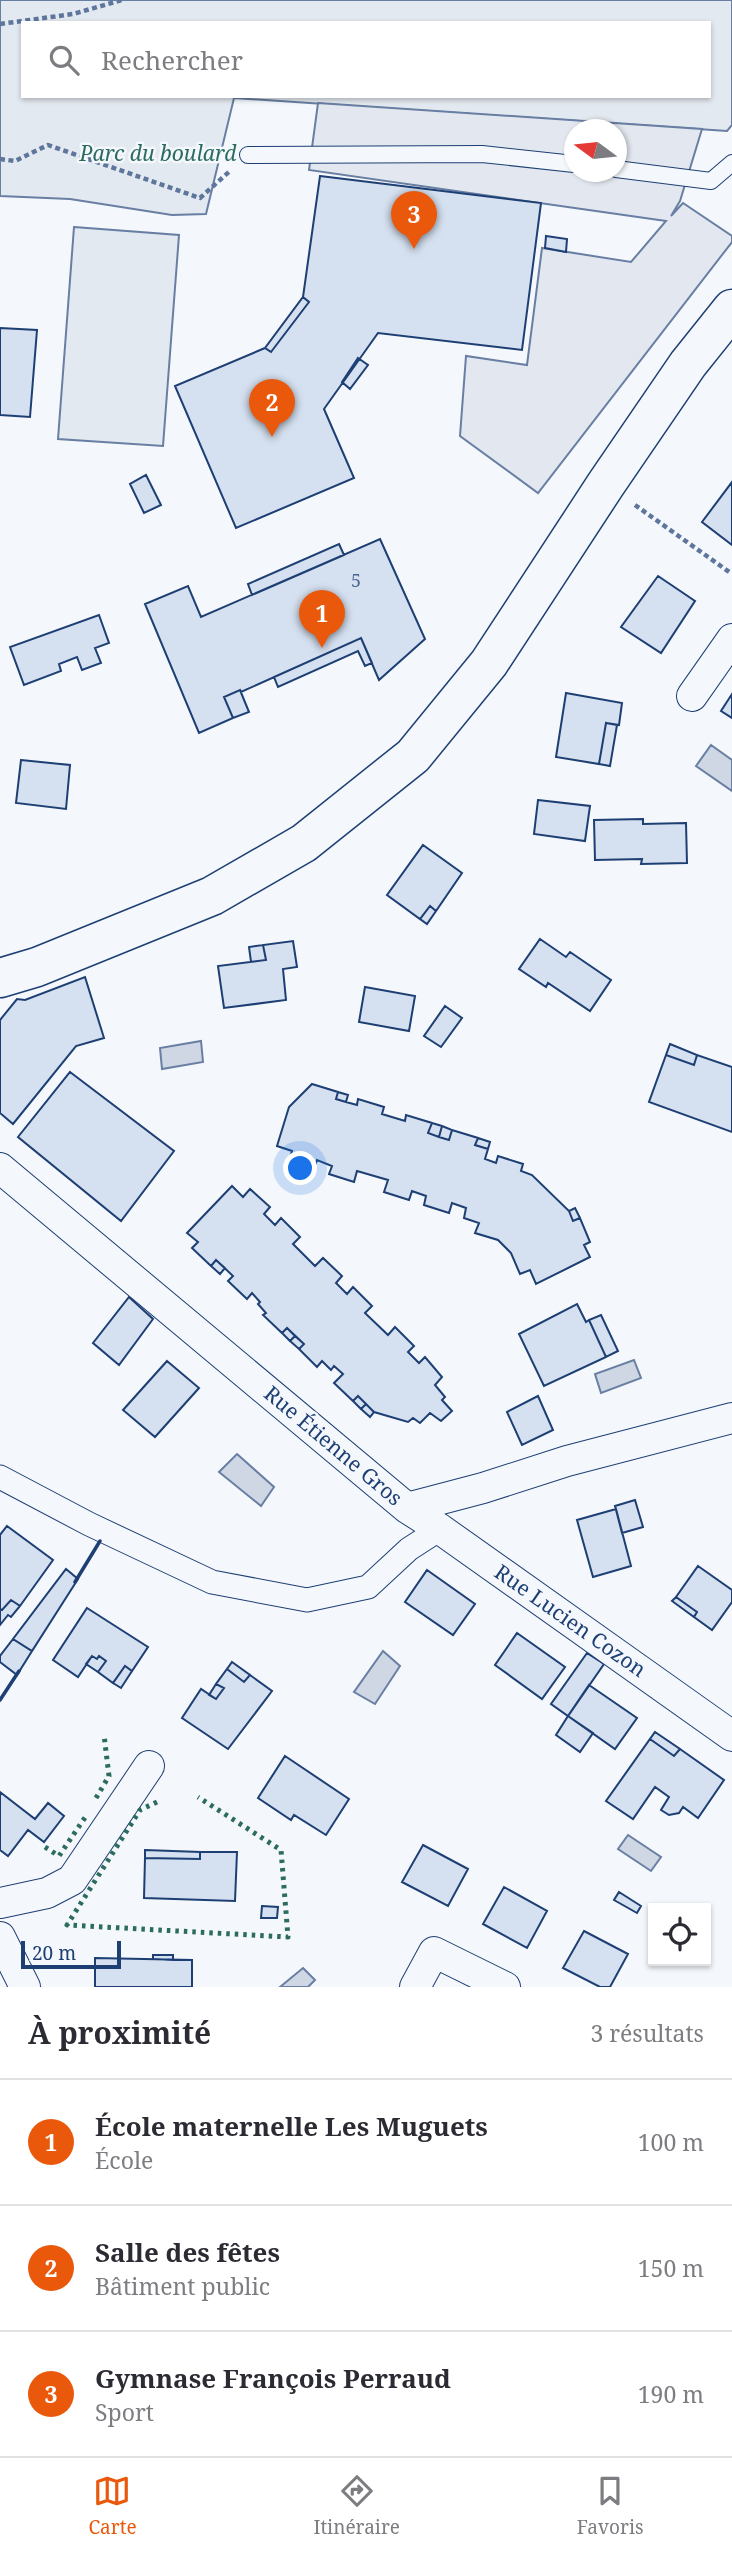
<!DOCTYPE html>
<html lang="fr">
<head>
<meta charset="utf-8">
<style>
	:root { --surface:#fff; --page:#f2f2f3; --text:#2b2b33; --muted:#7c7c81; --line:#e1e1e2; --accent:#ea580c }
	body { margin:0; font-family:"Noto Serif",serif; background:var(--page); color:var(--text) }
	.controls { position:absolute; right:21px; bottom:21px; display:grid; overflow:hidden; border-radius:0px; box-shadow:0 2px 5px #0004 }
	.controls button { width:63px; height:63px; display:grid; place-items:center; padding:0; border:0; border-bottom:2px solid var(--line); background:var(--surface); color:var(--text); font:35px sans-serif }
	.compass { position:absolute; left:564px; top:119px; width:63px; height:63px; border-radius:50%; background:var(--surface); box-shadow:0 2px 5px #0004; rotate:285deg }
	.scale { position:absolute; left:21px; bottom:18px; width:100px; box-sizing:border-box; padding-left:7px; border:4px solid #1d3f73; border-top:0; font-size:19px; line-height:24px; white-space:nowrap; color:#1d3f73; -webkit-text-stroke:5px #f4f7fb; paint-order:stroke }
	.you { position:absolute; left:301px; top:1169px; width:24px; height:24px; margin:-18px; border:5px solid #fff; border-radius:50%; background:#1a73e8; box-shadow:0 0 0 10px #1a73e833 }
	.badge { display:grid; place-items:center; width:46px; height:46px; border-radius:50%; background:var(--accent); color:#fff; font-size:23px; font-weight:700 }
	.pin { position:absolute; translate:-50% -58px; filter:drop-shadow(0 2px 4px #0008) }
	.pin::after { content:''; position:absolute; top:37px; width:24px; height:21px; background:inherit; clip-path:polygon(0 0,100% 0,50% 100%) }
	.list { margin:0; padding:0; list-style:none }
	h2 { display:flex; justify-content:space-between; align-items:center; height:91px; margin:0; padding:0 28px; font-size:30px }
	h2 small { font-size:23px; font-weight:400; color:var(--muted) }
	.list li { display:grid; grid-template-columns:46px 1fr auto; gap:21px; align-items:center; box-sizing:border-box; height:126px; padding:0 28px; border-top:2px solid var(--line) }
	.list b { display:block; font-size:26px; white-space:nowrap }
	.list p { margin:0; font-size:23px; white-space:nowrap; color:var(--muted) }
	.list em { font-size:23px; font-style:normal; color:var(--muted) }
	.icon { flex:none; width:38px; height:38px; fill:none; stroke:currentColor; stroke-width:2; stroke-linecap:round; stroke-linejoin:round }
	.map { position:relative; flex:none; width:732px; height:1987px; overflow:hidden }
	.search { position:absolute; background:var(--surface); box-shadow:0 2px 5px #0004; left:21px; right:21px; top:21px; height:77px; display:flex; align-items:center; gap:18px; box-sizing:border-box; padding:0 24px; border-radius:0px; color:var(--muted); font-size:26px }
	.sheet { height:469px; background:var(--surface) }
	nav { display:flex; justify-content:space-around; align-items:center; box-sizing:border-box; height:98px; border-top:2px solid var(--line); background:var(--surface); font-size:19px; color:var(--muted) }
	nav a { display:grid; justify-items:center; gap:4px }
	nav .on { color:var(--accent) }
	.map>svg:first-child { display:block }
</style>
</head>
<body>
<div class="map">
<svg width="732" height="1987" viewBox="0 0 732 1987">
	<rect width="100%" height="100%" fill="#f4f7fb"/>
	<path fill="#e3e9f0" stroke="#687fa3" stroke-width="2" fill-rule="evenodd" d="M0,0H732V125L727,131L234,98L206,214L172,215L70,199L0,196ZM23,23H709V96H23Z
		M74,227L179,235L163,446L58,439Z"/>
	<path fill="#e3e8f0" stroke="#687fa3" stroke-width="2" fill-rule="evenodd" d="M318,103L702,129L680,201L671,216L683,203L732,236V242L538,493L460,436L466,356L527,365L542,248L631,262L666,221L309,170ZM574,130H616V172H574Z"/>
	<path fill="#cfd7e4" stroke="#687fa3" stroke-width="2" d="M711,745L732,760V791L696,766Z
		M201,1041L203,1062L162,1069L160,1048Z
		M634,1360L641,1378L601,1393L595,1374Z
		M237,1454L274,1487L261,1506L219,1472Z
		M383,1651L400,1666L375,1704L354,1692Z
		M628,1835L661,1857L651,1871L618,1849Z
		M303,1968L315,1980L308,1987H280Z"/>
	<path fill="#d5e0f0" stroke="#1d3f73" stroke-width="2" d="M320,176L541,203L522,350L378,333L324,409L354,478L236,528L175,386L265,348L271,352L309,302L303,297Z
		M546,236L567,239L566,252L545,248Z
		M303,297L309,302L271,352L265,348Z
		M0,328L37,330L30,417L0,415Z
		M358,358L368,365L350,389L342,382Z
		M146,475L161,505L144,513L130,484Z
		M732,482V545L702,522Z
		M380,539L425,639L379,680L361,638L241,692L240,690L224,697L233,718L199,733L145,604L188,586L201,617Z
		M339,544L344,555L252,595L248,584Z
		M658,576L695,601L661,653L621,627Z
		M99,615L109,643L95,648L101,663L82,670L77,657L59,664L61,671L24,685L10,647Z
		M361,638L372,663L365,666L358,651L278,687L274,677Z
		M240,690L249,712L233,718L224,697Z
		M566,693L622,703L619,725L606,723L599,764L556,757Z
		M732,694V718L721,711Z
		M606,723L617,725L610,766L599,764Z
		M21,760L70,765L66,809L16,803Z
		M538,800L590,806L585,841L534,834Z
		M643,819V824L686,823L687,863L641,864L642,859L595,860L594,820Z
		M423,845L462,873L436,911L430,906L420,919L387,895Z
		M430,906L436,911L427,924L420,919Z
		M540,939L566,957L570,952L611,980L590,1011L548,983L546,987L519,969Z
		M293,941L297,967L283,969L286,1000L224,1008L218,966L266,960L263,945Z
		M263,945L266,960L251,962L249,947Z
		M85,977L104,1038L76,1046L13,1124L0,1113V1020L17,999L25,1000Z
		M365,987L415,996L409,1031L359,1022Z
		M445,1006L462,1018L441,1047L424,1036Z
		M670,1044L697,1055L694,1065L666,1055Z
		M666,1055L694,1065L697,1055L732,1067V1132L649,1102Z
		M70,1072L174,1151L121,1221L18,1137Z
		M312,1084L338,1092L336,1099L346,1102L357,1105L358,1099L384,1107L382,1114L405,1121L406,1115L432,1123L428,1133L439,1137L449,1140L452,1130L478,1138L475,1145L488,1149L485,1159L496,1163L498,1156L523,1164L521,1171L532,1175L569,1211L573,1221L580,1218L590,1242L584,1245L590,1257L536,1284L530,1270L520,1274L511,1253L498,1240L475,1233L479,1223L464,1218L466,1208L452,1203L449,1213L424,1205L426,1196L412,1191L409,1200L384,1192L388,1180L357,1171L354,1182L329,1174L332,1166L317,1160L314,1169L289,1161L292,1151L277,1146L289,1107Z
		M338,1092L348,1095L346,1102L336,1099Z
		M432,1123L442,1126L439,1137L428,1133Z
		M442,1126L452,1130L449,1140L439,1137Z
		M478,1138L490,1142L488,1149L475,1145Z
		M232,1186L243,1197L250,1189L270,1207L264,1214L275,1225L281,1218L300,1237L293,1244L315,1266L323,1258L342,1276L336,1283L347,1294L353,1287L372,1306L365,1313L388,1335L395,1327L414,1346L408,1352L419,1363L425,1357L442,1377L435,1385L445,1397L442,1400L452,1411L441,1421L430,1413L420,1423L413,1418L408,1422L374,1412L358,1396L353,1401L334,1383L343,1374L334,1366L331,1370L322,1361L317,1367L299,1349L304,1344L287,1328L282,1333L263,1315L266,1313L258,1304L260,1302L252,1293L247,1299L228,1281L233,1276L216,1260L211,1266L192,1248L198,1242L187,1233Z
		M575,1208L580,1218L573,1221L569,1211Z
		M216,1260L225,1268L220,1274L211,1266Z
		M129,1297L153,1319L119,1365L93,1343Z
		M577,1304L586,1322L589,1320L606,1357L544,1386L519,1334Z
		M601,1315L618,1351L606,1357L589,1320Z
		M287,1328L295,1336L290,1341L282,1333Z
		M295,1336L304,1344L299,1349L290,1341Z
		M167,1361L199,1388L155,1437L123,1410Z
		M358,1396L366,1404L361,1409L353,1401Z
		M538,1396L553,1430L522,1445L507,1412Z
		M366,1404L374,1412L370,1417L361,1409Z
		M635,1500L643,1527L622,1533L615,1506Z
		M616,1509L631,1566L593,1577L577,1520Z
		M7,1526L53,1560L20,1606L11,1600L2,1610L0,1609V1535Z
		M698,1566L732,1590V1602L712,1630L694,1617L697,1612L676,1597Z
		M66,1569L78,1579L32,1651L13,1639Z
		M427,1570L475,1604L453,1635L405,1602Z
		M676,1597L697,1612L694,1617L672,1601Z
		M11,1600L20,1606L11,1617L8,1615L0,1625V1609L2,1610Z
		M87,1608L148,1647L132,1671L125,1666L113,1683L98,1672L106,1661L99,1656L97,1659L92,1656L78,1677L53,1660Z
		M517,1633L565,1667L542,1699L495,1665Z
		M13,1639L32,1651L17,1675L0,1662V1656Z
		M587,1653L604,1664L568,1716L551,1704Z
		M92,1656L97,1659L99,1656L106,1661L98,1672L86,1664Z
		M232,1662L250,1675L244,1682L227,1669Z
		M125,1666L132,1671L121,1688L113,1683Z
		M227,1669L244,1682L250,1675L272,1691L228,1749L182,1718L201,1689L216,1699L224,1688L216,1684Z
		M216,1684L224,1688L216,1699L209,1695Z
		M589,1685L637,1718L615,1749L568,1716Z
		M568,1716L593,1733L580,1752L556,1735Z
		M655,1732L680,1749L674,1756L650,1739Z
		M650,1739L674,1756L680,1749L724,1780L698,1818L683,1807L679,1813L669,1815L661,1810L669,1797L655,1787L633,1819L606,1801Z
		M285,1756L349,1799L326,1835L294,1815L291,1820L258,1798Z
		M0,1792L35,1819L48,1803L64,1816L44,1842L28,1830L8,1856L0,1850Z
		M423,1845L468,1869L448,1906L402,1882Z
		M145,1850L200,1852V1859L145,1858Z
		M200,1852H237L235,1901L144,1898L145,1858L200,1859Z
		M504,1887L547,1911L527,1948L483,1924Z
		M619,1892L641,1906L637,1913L614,1900Z
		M262,1906L278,1907L277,1918H261Z
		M584,1931L628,1954L610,1987H600L563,1968Z
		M153,1955H173V1960L153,1959Z
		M95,1958L192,1960V1987H95Z"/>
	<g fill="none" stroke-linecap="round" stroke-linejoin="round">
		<defs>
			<path id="service" d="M248,155L482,154L574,164
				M616,169L711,181L732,163"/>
			<path id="pedestrian" d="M0,1477L89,1524L212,1582L307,1600L368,1587L409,1549L440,1529"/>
			<path id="minor" d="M692,696L732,639
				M0,1168L407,1508L440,1529L732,1736
				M407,1508L483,1488L567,1461L732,1418
				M0,1903L47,1893L72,1880L149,1766
				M0,1937L25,1987
				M415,1987L434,1952L505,1987"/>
			<path id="secondary" d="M0,978L37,967L212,896L304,843L413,756L489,663L606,484L688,364L732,309"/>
		</defs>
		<use href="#service" stroke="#1d3f73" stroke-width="18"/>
		<use href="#pedestrian" stroke="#1d3f73" stroke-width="25"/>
		<use href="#minor" stroke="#1d3f73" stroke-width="32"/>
		<use href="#secondary" stroke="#1d3f73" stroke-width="41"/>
		<path stroke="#5e769c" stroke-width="4.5" stroke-dasharray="5 3.5" stroke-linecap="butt" d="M0,24L73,14L122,0
			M0,159L15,161L48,145L200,198L231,170
			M635,505L732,574"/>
		<use href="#service" stroke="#f4f7fb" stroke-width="16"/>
		<use href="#pedestrian" stroke="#f4f7fb" stroke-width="23"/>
		<use href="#minor" stroke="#f4f7fb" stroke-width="30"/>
		<use href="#secondary" stroke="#f4f7fb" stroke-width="38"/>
		<path stroke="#2c6c60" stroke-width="5" stroke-dasharray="3.5 5" stroke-linecap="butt" d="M96,1798L109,1776L104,1735
			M157,1802L140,1810L67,1925L288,1937L281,1850L198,1797
			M45,1847L59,1856L86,1816"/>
		<path stroke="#1d3f73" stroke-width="3.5" d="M75,1582L100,1541
			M0,1700L19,1671"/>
	</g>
	<g text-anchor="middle" stroke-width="5" stroke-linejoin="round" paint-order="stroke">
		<g font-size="18" fill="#4b6792">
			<text x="356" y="587">5</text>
		</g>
		<g font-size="21" font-style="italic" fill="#2c6c60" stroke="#f4f7fb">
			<text x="158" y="161">Parc du boulard</text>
		</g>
		<g font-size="21" fill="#1d3f73" stroke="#f4f7fb">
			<text transform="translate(333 1446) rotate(40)" y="7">Rue Étienne Gros</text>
			<text transform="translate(570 1621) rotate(35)" y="7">Rue Lucien Cozon</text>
		</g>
	</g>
</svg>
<div class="controls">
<button><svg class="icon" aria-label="locate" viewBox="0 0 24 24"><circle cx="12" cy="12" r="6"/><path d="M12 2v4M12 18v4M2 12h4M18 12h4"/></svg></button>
</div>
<svg class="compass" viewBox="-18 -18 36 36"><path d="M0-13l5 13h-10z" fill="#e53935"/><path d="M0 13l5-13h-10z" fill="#7c7c81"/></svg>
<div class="scale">20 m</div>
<div class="you"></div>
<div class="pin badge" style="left:322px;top:648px">1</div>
<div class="pin badge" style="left:272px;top:437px">2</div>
<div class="pin badge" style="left:414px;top:249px">3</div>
<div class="search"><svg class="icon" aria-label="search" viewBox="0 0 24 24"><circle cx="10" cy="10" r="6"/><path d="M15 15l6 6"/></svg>Rechercher</div>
</div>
<section class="sheet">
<h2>À proximité<small>3 résultats</small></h2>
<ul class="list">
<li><span class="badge">1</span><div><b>École maternelle Les Muguets</b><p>École</p></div><em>100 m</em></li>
<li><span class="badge">2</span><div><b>Salle des fêtes</b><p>Bâtiment public</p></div><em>150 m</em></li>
<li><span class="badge">3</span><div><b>Gymnase François Perraud</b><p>Sport</p></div><em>190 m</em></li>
</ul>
</section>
<nav>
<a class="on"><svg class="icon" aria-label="map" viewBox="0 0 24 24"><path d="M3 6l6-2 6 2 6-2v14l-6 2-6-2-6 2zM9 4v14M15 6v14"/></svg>Carte</a>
<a><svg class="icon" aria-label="directions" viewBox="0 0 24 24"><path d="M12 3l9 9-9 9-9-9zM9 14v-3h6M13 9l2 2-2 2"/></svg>Itinéraire</a>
<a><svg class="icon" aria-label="saved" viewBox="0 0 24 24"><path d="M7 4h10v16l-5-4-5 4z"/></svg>Favoris</a>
</nav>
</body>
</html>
